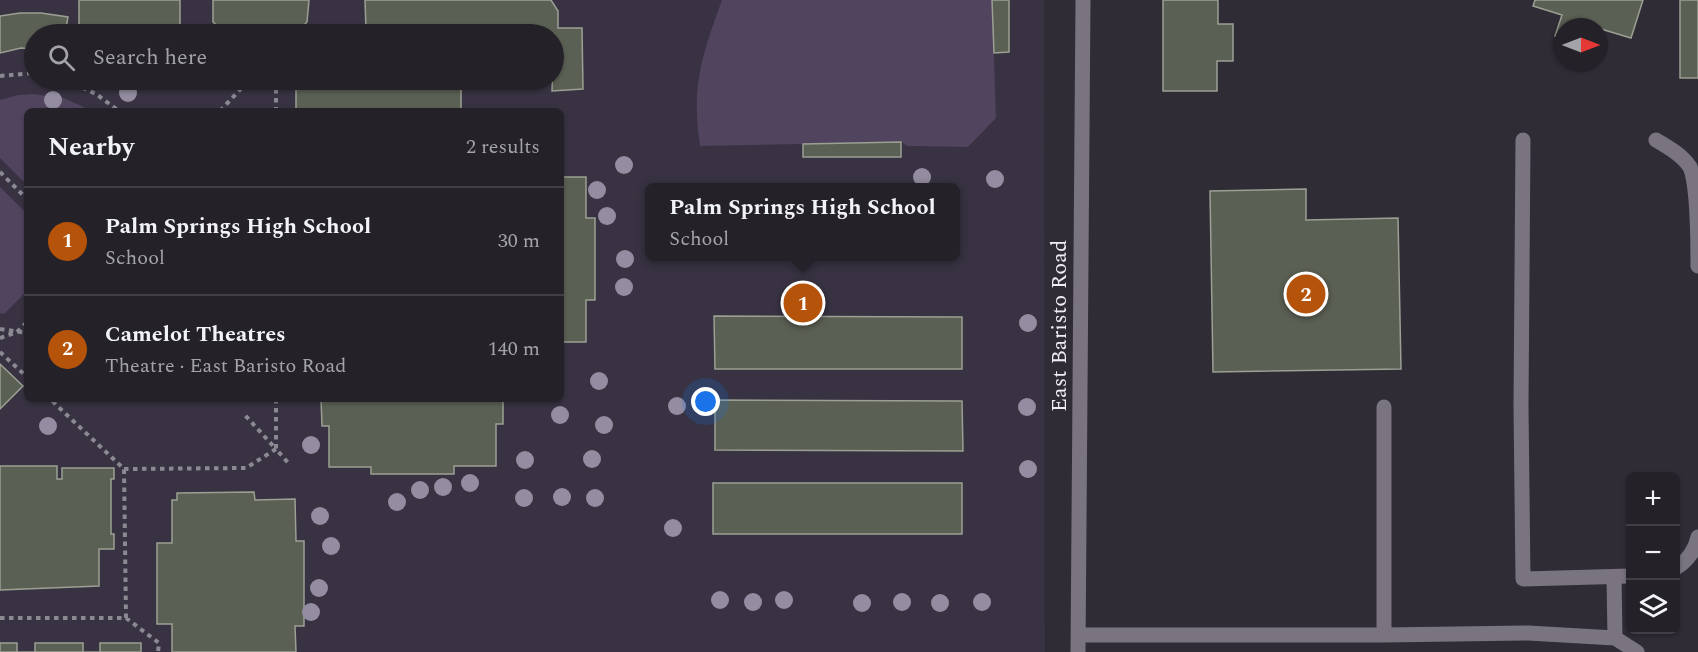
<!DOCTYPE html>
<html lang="en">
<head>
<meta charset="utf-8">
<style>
	:root { --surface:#242128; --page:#2c2930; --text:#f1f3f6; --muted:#a3a3a8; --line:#413e45; --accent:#b45309 }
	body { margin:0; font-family:Spectral,serif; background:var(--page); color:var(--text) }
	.controls { position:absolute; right:18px; bottom:18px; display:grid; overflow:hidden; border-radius:9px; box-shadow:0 2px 4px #0004 }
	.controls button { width:54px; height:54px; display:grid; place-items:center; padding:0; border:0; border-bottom:2px solid var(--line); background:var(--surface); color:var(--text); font:30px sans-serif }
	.compass { position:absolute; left:1554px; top:18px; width:54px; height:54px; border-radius:50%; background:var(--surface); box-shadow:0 2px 4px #0004; rotate:90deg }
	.you { position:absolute; left:706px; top:402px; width:21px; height:21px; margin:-15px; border:4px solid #fff; border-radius:50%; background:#1a73e8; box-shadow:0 0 0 9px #1a73e833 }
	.badge { display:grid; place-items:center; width:39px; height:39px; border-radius:50%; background:var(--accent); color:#fff; font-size:20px; font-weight:700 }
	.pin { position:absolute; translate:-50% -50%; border:3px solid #fff; box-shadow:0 2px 6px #0006 }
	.popup { position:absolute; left:645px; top:183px; width:315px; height:78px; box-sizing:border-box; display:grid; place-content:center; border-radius:9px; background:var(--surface); filter:drop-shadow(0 2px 4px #0005); font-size:20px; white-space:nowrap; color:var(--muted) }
	.popup b { font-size:22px; color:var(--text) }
	.popup::after { content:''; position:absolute; left:50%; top:100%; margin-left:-12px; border:12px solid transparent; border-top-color:var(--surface) }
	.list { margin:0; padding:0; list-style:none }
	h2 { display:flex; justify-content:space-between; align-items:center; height:78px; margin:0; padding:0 24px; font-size:26px }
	h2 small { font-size:20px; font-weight:400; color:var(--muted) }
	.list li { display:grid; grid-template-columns:39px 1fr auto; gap:18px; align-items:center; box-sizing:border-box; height:108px; padding:0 24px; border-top:2px solid var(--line) }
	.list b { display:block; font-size:22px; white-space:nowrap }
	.list p { margin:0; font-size:20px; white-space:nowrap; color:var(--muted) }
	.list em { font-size:20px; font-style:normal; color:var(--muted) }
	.icon { flex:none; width:33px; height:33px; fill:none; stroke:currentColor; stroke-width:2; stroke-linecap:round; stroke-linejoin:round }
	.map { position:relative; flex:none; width:1698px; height:652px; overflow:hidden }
	.search { position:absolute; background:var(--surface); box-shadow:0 2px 4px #0004; left:24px; top:24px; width:540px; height:66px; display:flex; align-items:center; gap:15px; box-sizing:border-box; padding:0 21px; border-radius:33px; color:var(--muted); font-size:22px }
	.panel { position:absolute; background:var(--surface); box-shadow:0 2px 4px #0004; left:24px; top:108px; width:540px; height:294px; border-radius:9px }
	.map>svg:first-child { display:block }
</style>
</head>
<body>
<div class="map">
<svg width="1698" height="652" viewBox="0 0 1698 652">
	<rect width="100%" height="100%" fill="#302c36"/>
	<path fill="#383242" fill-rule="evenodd" d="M0,0H1044L1045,652H0ZM34,34H554V80H34ZM27,111H561V399H27ZM650,188H956V256H650Z"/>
	<path fill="#50445f" d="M722,0H992L996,118L968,147L908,146L901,142L700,146C691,86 702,55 722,0Z
		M33,94L63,98L93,111H27V185L0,158V100L18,95Z
		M0,187L27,214V291L4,314L0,313Z"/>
	<path fill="#5b6054" stroke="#9ba093" stroke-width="1.5" d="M79,0H180V34H79Z
		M213,0H309L307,22L295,34H226L213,22Z
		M365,0H551L558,11V28H582L583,89L552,91L554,34H538V29L366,30Z
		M992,0H1009V52L994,53Z
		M1163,0H1218V24H1233V61H1217V91H1163Z
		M1535,0H1643L1631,38L1591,26L1563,27V38L1555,36L1562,15L1533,6Z
		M1680,0H1698V78H1680Z
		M20,13H41L68,17L65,34H34V49L21,48L0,53V16Z
		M337,80H419V85H461V111H296V85H337Z
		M901,142V157H803V144Z
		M561,177H586V218H595V300H586V342H561Z
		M1306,189V220L1398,218L1401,369L1213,372L1210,191Z
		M714,316L962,317V369H715Z
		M0,364L23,386L0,409Z
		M321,399H503V424H496V466H454V474H371V467H329V426H322Z
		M715,400L962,401L963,451L715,450Z
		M0,466H57V479H62V468H114V479H111V534H114V549H99V586L0,590Z
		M713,483H962V534H713Z
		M254,492L255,500L295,499L296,541H304V626H295L296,652H172V624H157V543H172V500H177V493Z
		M0,643H17V652H35V643H83V652H100V643H141V652H0Z"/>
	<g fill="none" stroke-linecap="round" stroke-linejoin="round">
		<path stroke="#8d8992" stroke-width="4" stroke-dasharray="4.5 4.5" stroke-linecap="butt" d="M0,76L34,73
			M66,80L96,94L119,111
			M276,80V111
			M220,111L249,80
			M0,172L27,199
			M0,329L27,333
			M0,338L17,332L27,322
			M0,352L27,377
			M276,399V449L290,465
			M124,469L246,468L276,449L243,413
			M0,618H126L124,469L50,399
			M126,618L159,643L158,652"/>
		<path stroke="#797480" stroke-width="15" d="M1523,140L1521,406L1523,579L1630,576
			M1656,140C1668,147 1682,155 1690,167C1698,185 1698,242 1698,266
			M1384,407V635
			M1676,568C1687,561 1695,551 1698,537
			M1614,577L1615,638
			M1078,635H1384L1528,633L1615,638L1637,652
			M1078,652L1083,0"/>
	</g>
	<g fill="#948ca0">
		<circle cx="128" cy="93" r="9"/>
		<circle cx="53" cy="100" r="9"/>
		<circle cx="624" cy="165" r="9"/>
		<circle cx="922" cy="177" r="9"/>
		<circle cx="995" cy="179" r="9"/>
		<circle cx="597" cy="190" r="9"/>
		<circle cx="607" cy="216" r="9"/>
		<circle cx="625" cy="259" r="9"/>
		<circle cx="624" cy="287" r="9"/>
		<circle cx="1028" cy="323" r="9"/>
		<circle cx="599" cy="381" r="9"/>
		<circle cx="677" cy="406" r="9"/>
		<circle cx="1027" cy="407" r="9"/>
		<circle cx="560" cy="415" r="9"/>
		<circle cx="604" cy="425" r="9"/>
		<circle cx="48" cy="426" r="9"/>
		<circle cx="311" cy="445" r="9"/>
		<circle cx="592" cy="459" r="9"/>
		<circle cx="525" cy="460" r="9"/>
		<circle cx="1028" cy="469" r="9"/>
		<circle cx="470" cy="483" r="9"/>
		<circle cx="443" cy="487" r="9"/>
		<circle cx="420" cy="490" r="9"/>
		<circle cx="562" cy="497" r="9"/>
		<circle cx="524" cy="498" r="9"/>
		<circle cx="595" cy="498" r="9"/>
		<circle cx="397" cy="502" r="9"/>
		<circle cx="320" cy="516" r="9"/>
		<circle cx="673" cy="528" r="9"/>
		<circle cx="331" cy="546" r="9"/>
		<circle cx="319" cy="588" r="9"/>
		<circle cx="720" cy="600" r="9"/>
		<circle cx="784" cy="600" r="9"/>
		<circle cx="753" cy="602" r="9"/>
		<circle cx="902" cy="602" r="9"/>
		<circle cx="982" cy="602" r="9"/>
		<circle cx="862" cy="603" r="9"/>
		<circle cx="940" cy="603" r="9"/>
		<circle cx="311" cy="612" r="9"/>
	</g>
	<g text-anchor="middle" stroke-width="6" stroke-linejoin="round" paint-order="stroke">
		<g font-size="22" fill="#efecf3" stroke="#302c36">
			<text transform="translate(1058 326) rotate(-90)" y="8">East Baristo Road</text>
		</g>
	</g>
</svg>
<div class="controls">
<button>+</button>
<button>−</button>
<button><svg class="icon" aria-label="layers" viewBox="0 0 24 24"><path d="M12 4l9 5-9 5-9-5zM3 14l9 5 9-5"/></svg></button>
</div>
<svg class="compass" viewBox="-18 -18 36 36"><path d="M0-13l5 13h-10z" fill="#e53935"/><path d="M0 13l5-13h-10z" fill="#a3a3a8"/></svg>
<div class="you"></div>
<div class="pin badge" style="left:803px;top:303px">1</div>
<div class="popup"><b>Palm Springs High School</b>School</div>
<div class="pin badge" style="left:1306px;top:294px">2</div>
<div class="search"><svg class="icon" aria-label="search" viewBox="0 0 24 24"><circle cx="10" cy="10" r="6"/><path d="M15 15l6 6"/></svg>Search here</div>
<section class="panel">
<h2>Nearby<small>2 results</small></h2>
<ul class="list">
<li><span class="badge">1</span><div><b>Palm Springs High School</b><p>School</p></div><em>30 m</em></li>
<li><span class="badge">2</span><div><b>Camelot Theatres</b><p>Theatre · East Baristo Road</p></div><em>140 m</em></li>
</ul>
</section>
</div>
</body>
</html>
